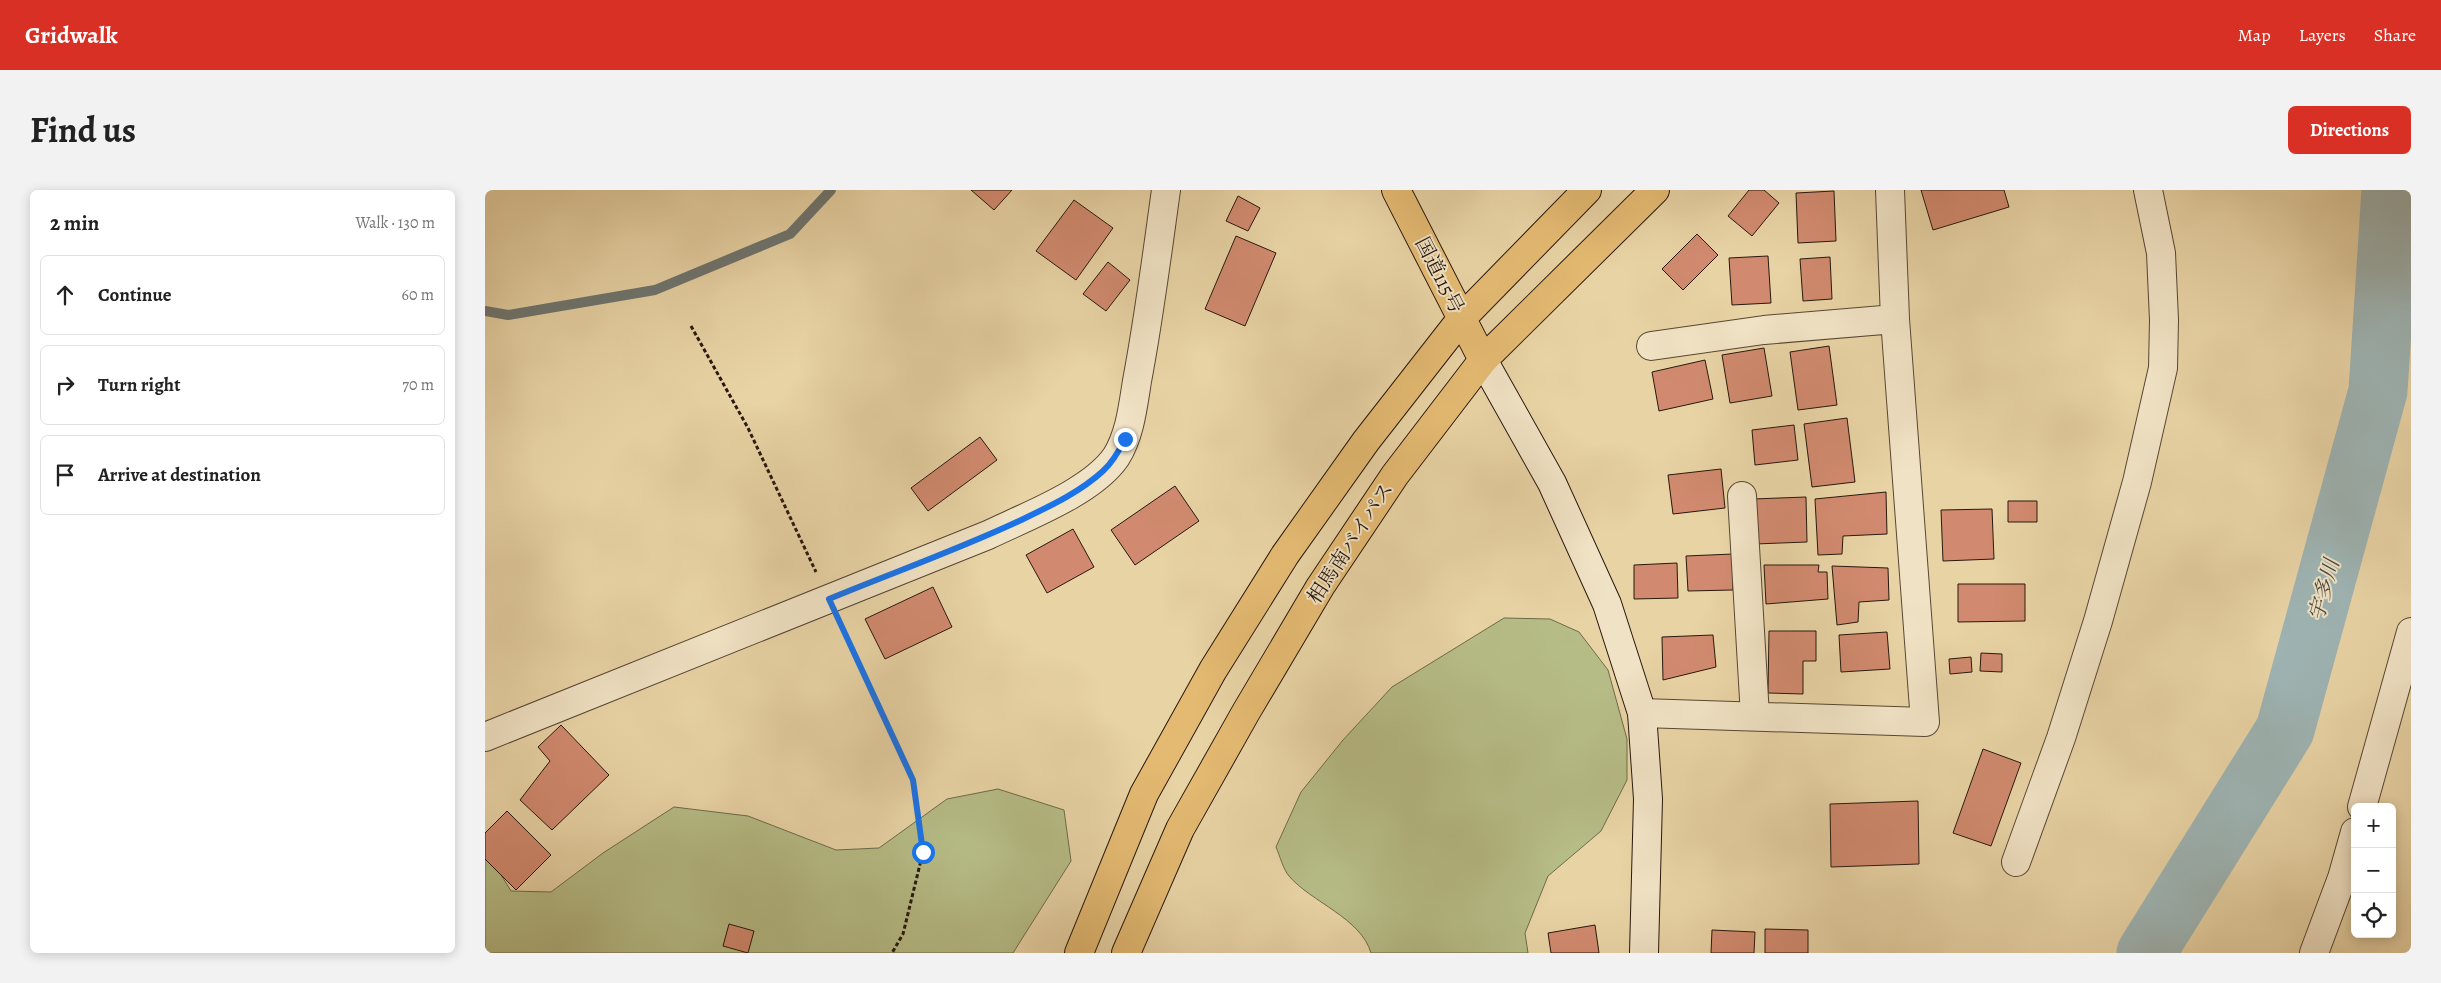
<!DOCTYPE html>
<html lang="en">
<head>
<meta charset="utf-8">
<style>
	:root { --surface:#fff; --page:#f2f2f2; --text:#222; --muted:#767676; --line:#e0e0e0; --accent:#d93025 }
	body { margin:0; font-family:Alegreya,"Noto Serif JP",serif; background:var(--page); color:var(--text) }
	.controls { position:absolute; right:15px; bottom:15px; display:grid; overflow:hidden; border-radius:8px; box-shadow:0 2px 12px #0003 }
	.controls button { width:45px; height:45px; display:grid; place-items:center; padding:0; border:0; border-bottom:1px solid var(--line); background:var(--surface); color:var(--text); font:25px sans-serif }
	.stop { position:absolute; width:15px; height:15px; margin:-11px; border:4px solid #1a73e8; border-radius:50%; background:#fff }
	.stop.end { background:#1a73e8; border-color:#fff; box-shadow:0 1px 5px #0008 }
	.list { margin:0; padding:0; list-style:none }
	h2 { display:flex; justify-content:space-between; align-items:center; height:65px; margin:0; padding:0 20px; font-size:21px }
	h2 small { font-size:16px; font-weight:400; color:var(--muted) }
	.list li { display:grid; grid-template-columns:32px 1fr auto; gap:15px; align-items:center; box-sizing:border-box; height:80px; margin:0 10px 10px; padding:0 10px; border:1px solid var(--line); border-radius:8px }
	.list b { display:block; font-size:19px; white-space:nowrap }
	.list em { font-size:16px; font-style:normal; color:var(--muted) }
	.icon { flex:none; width:28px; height:28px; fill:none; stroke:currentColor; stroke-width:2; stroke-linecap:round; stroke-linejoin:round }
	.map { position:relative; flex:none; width:1926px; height:763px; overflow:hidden; border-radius:8px }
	header { display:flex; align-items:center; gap:30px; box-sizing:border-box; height:70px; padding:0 25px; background:var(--accent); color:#fff }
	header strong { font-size:24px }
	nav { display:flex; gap:28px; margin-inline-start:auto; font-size:18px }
	.intro { display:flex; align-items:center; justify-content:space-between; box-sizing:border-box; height:120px; padding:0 30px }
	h1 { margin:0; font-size:35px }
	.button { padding:12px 22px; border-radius:8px; background:var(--accent); color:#fff; font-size:18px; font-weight:700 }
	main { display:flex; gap:30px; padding:0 30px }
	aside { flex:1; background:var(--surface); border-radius:8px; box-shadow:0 2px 12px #0003 }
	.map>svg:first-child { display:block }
</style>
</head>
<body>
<header>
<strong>Gridwalk</strong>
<nav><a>Map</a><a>Layers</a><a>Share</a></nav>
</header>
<div class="intro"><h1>Find us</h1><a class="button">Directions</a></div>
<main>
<aside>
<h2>2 min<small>Walk · 130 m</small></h2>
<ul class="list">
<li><svg class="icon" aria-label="ahead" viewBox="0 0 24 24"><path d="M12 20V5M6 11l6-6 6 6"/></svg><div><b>Continue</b></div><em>60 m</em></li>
<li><svg class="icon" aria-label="right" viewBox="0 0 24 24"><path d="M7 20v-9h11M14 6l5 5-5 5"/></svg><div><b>Turn right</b></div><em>70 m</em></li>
<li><svg class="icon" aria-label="arrive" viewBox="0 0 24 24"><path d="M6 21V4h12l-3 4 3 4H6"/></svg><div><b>Arrive at destination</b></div></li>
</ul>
</aside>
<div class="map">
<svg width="1926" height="763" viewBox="0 0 1926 763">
	<rect width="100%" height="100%" fill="#e8d3a5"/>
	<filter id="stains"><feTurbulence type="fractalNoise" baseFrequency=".004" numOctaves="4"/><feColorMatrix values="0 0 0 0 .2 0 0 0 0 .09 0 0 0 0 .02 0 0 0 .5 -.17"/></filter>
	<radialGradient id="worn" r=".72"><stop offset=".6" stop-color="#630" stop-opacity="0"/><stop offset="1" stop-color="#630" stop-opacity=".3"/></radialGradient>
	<path fill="#b6bc86" stroke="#6f6a4a" d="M1019,428L1065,429L1094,442L1123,480L1142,549V590L1116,641L1063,686L1040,743L1043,763H886C876,728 826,712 804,686C798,679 795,666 791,657L816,602L858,550L907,497Z
		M513,599L579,620L586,671L528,763H0V659L26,701L66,702L118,663L189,617L263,626L351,660L394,658L462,609Z"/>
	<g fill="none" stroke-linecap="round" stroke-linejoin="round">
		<path stroke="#6f7671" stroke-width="10" d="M0,121L23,125L170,100L305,44L346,0"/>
		<path stroke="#9eb4b3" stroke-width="59" d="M1661,763L1800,540L1893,201L1906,0"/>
	</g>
	<path fill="#d18a6f" stroke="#28180d" d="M486,0H527L509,20Z
		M1264,0H1279L1294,13L1267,46L1243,26Z
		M1436,0H1519L1524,17L1448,40Z
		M1349,1L1351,51L1313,53L1311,3Z
		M753,6L775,18L763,41L741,31Z
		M589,10L628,38L591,90L551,61Z
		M1212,44L1233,65L1198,100L1177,79Z
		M751,46L791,63L760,136L720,119Z
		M1283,66L1286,113L1247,115L1244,68Z
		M1345,67L1347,109L1318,111L1315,69Z
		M623,72L645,90L621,121L598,104Z
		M1344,156L1352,215L1313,220L1305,162Z
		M1279,158L1287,206L1245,213L1237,165Z
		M1220,170L1228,209L1174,221L1167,182Z
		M1362,228L1370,292L1327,297L1319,234Z
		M1309,235L1313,270L1270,275L1267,240Z
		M495,247L512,270L443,321L426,298Z
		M1236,279L1240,318L1188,324L1183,285Z
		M690,296L714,331L650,375L626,340Z
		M1401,302L1402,344L1358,346L1357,364L1333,365L1330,309Z
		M1321,307L1322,352L1270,354L1268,309Z
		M1523,311H1552V332H1523Z
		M1507,319L1509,369L1458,371L1456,320Z
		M588,339L609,377L562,403L541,365Z
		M1248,364V400L1203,401L1201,366Z
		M1192,373L1193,408L1149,409V375Z
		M1279,375H1334L1333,382H1342L1343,409L1281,414Z
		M1347,376L1403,378L1404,410L1374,412L1373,432L1352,435Z
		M1473,394H1540V431L1473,432Z
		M448,397L467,437L400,469L380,429Z
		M1284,441H1331V471H1318V504L1283,503Z
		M1402,442L1405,479L1356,482L1354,445Z
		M1228,445L1231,477L1178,490L1177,447Z
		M1496,463L1517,464V482L1495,481Z
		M1486,467L1487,482L1465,484L1464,469Z
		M76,535L124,585L67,640L35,610L65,571L53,557Z
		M1498,559L1536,573L1506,656L1468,643Z
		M1433,611L1434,674L1346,677L1345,614Z
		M22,621L66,665L31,700L0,669V643Z
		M244,734L269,741L263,763L238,756Z
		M1110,735L1114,763H1066L1063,743Z
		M1280,739L1323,740V763H1280Z
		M1227,740L1270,742L1269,763H1226Z"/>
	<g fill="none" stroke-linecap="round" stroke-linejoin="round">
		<defs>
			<path id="street" d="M1166,156L1279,140L1410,129
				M1257,306L1270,526
				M1157,523L1440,532L1410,129L1405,0
				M0,547L503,345C540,327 607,302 631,267C645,245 648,216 652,191C664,128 672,64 681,0
				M1877,617L1926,442
				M1531,672L1576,548L1613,431L1652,292L1678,178L1679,130L1676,63L1663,0
				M1829,763L1857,688L1870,642"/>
			<path id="secondary" d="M998,170L1067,293L1122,414L1157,523L1163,609L1159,763"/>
			<path id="highway" d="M911,0L998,170
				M594,763L659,604L728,480L800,365L881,251L977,128L1102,0
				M641,763L695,639L761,522L835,397L910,285L998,170L1170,0"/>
		</defs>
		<use href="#street" stroke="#584733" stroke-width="30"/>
		<use href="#secondary" stroke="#28180d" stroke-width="30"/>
		<use href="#highway" stroke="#28180d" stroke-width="30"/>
		<path stroke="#28180d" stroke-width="3" stroke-dasharray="4 2.5" stroke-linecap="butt" d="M206,136L263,238L331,382
			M356,435L428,590L438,662L418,744L407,763"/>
		<use href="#street" stroke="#f0e2c4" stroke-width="28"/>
		<use href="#secondary" stroke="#f0e2c4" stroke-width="28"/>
		<use href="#highway" stroke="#e4ba72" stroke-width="28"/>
	</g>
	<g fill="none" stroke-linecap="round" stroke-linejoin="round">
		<path stroke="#1a73e8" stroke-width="6" d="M438,662L428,590L344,409C407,383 472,360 534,331C563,317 594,303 618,281C628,272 634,261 640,249"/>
	</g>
	<g text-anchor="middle" stroke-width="4" stroke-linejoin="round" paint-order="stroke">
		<g font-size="20" fill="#28180d" stroke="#f0e2c4">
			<text transform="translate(955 85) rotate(63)" y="7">国道115号</text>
			<text transform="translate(865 353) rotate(-57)" y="7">相馬南バイパス</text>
		</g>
		<g font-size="21" font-style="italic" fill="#4b473f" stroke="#f0e2c4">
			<text transform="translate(1839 400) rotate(-75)" y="7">宇多川</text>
		</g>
	</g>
	<rect width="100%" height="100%" filter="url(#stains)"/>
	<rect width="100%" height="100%" fill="url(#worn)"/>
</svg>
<div class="controls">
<button>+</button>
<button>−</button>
<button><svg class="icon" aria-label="locate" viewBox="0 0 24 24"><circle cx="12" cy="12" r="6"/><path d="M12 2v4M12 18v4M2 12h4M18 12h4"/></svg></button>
</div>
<div class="stop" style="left:438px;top:662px"></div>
<div class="stop end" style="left:640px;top:249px"></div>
</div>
</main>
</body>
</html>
